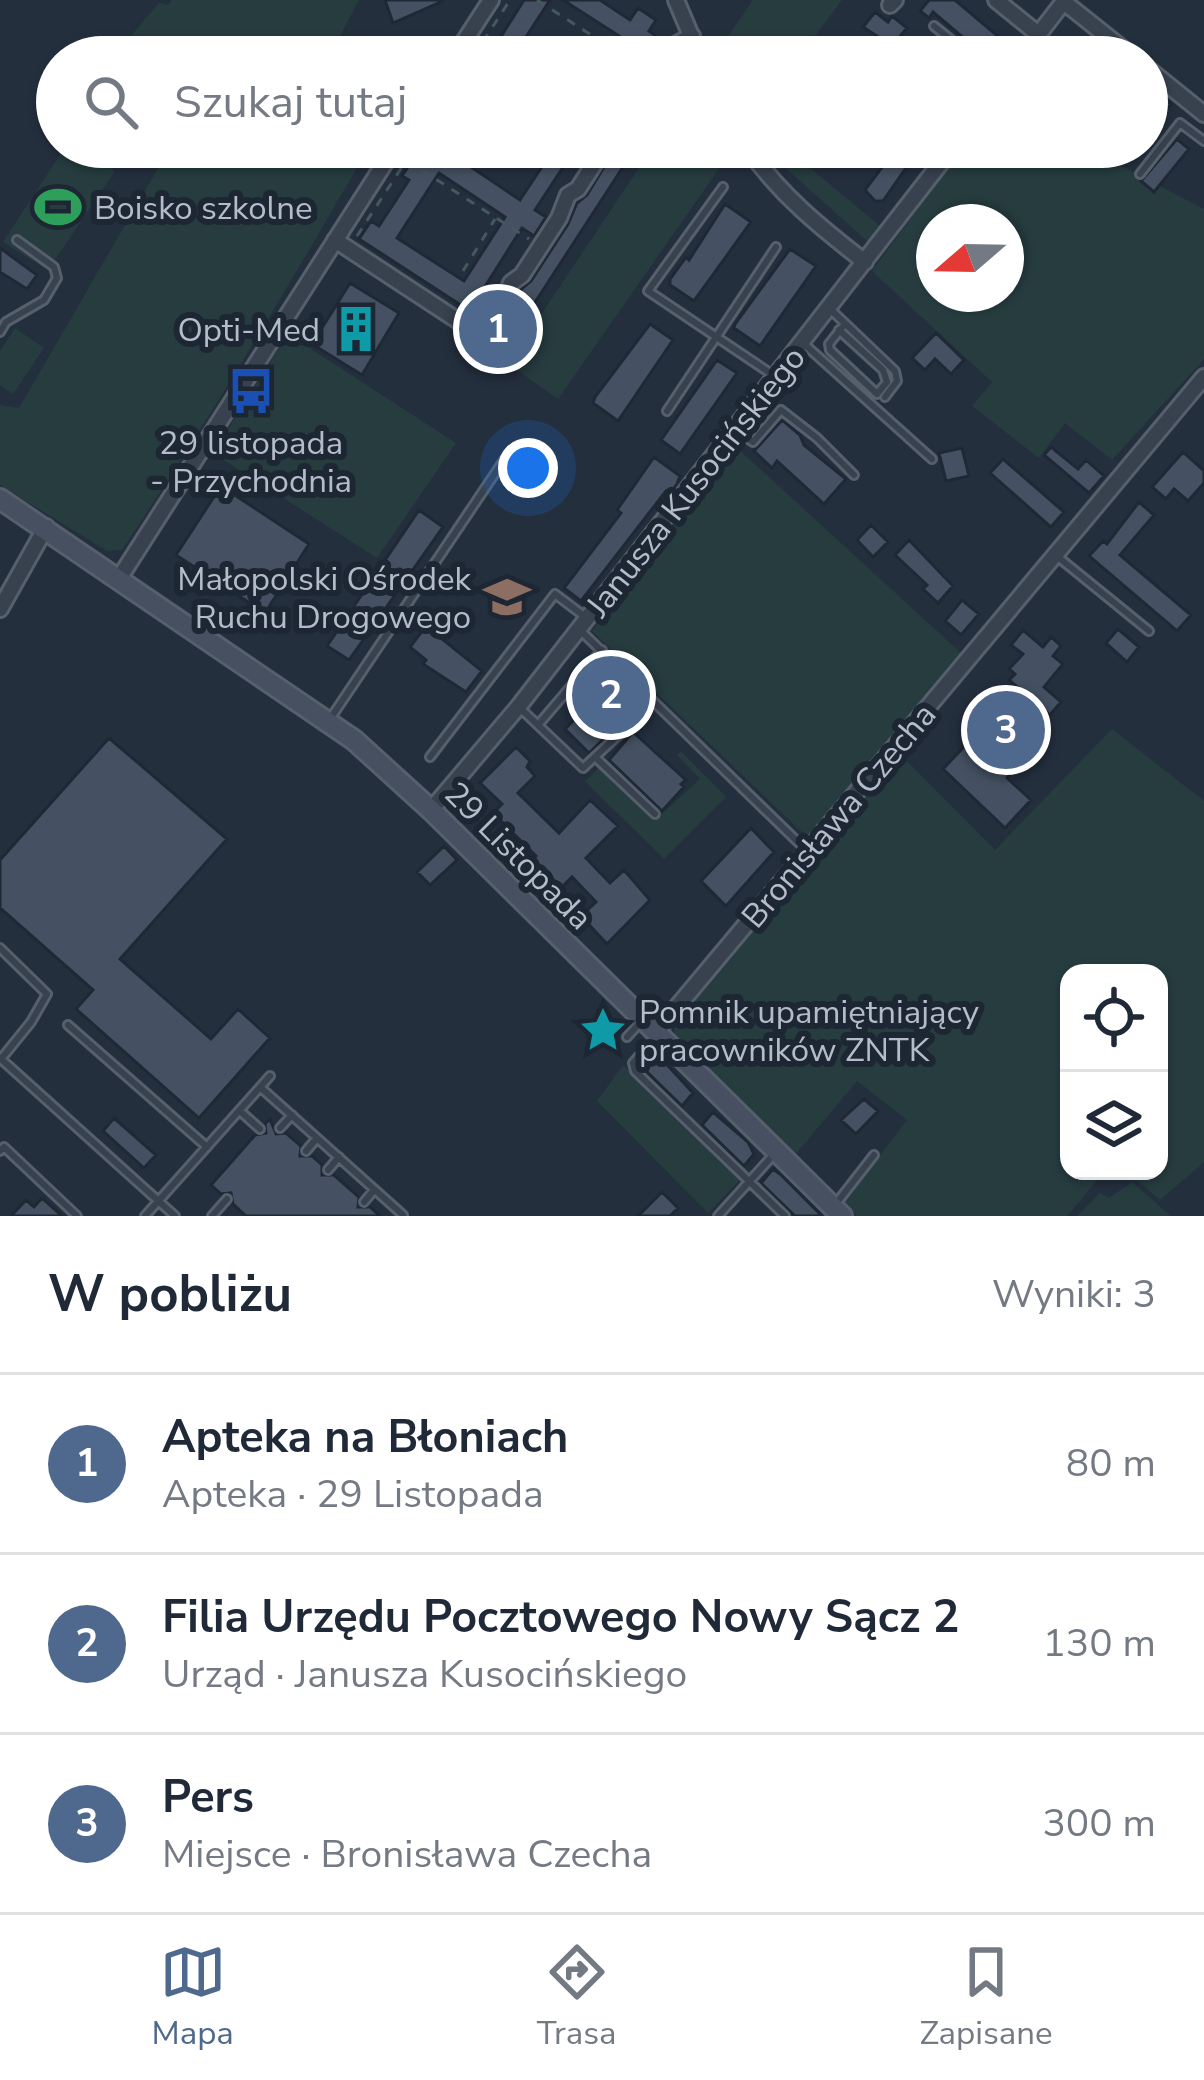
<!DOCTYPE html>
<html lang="pl">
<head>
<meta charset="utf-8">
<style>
	:root { --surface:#fff; --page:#f2f2f3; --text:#1f2937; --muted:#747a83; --line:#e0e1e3; --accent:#4f688e }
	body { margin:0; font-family:"Nunito Sans",sans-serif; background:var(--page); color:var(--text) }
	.controls { position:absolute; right:36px; bottom:36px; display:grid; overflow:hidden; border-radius:24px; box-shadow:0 3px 9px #0004 }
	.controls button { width:108px; height:108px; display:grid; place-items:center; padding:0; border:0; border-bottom:3px solid var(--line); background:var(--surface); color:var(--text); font:60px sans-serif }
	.compass { position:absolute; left:916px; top:204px; width:108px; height:108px; border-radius:50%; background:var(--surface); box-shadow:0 3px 9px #0004; rotate:250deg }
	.you { position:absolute; left:528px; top:468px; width:42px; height:42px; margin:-30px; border:9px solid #fff; border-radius:50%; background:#1a73e8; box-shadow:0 0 0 18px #1a73e833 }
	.badge { display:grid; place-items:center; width:78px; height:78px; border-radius:50%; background:var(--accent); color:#fff; font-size:39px; font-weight:700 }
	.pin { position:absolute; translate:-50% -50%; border:6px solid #fff; box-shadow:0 3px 12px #0006 }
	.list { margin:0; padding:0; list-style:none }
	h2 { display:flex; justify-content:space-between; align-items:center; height:156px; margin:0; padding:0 48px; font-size:51px }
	h2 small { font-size:39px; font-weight:400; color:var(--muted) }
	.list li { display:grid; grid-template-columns:78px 1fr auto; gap:36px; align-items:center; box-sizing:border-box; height:180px; padding:0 48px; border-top:3px solid var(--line) }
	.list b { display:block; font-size:45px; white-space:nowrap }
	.list p { margin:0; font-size:39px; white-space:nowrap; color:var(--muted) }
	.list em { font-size:39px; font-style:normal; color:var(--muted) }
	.icon { flex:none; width:66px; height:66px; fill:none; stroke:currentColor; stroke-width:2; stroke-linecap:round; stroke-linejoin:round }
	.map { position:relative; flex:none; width:1204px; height:1216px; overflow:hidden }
	.search { position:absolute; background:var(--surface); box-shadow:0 3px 9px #0004; left:36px; right:36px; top:36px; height:132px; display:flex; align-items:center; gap:30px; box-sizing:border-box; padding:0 42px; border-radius:66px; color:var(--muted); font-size:45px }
	.sheet { height:696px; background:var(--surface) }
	nav { display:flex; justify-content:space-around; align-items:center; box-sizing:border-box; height:168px; border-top:3px solid var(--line); background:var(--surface); font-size:33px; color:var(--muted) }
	nav a { display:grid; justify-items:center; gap:6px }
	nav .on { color:var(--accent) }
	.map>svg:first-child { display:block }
</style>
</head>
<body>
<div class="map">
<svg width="1204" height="1216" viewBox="0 0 1204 1216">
	<rect width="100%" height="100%" fill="#242f3e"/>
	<path fill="#263c3f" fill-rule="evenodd" d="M172,0H359L331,53L336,57H113L159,3L168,5Z
		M753,0H842L799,57H725V49H719Z
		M65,147H80L115,171L48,270L3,242Z
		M147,147H369C290,284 210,419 122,550L107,551L0,485V405L19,408L164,158Z
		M653,147H727L730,153L558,399L508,364Z
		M963,147H1085L1204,209V359L1112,460L1065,423L1039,458L972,406L992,382L872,271ZM934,222H1006V294H934Z
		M791,152L881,227L868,242L779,162Z
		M15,328L44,348L13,394L0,385V351Z
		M288,334L456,443L377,558L213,453Z
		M735,446L961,653L808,838L592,631Z
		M1112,729L1204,801V1162L1160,1200L1126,1171H1159V973H1069V1171H1105L1067,1216H857L844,1202L907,1120L857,1081L794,1156L675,1037L674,1022L845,824L900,754L995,850Z
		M681,751L726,797L664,859L585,781L600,767L655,820L700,779L677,755Z
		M623,1065L740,1180L708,1213L597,1101Z
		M1132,1182L1171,1216H1077L1100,1193L1109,1198Z"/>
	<path fill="#455162" stroke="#1f2835" stroke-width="3" fill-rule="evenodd" d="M385,0H443V1L393,23Z
		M524,0H550L513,57H488Z
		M563,0H600L630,20L638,8L656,20L649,31L655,35L640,57H606L619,36Z
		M929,0H955L1012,48L1004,57H986L933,12L929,18L920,11Z
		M875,12L888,22L892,16L907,28L892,46L863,27Z
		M1147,86L1171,104L1155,122L1147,114Z
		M1177,139L1189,149L1154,192L1141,181Z
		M421,147H459L453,155L520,200L555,147L573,152L535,210L546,217L534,236L522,228L479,296L486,300L476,315L359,239L371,221L379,226L409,180L402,176ZM439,173L505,217L464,281L397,238Z
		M616,147H636L506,347L491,337L511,313L520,290L531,281L568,224L577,203L587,195Z
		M897,147L915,155L883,201H875L865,190Z
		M725,204L751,222L694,301L670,285V279L686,257L689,260Z
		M0,248L37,275L27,289L0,272Z
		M790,249L816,266L760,346L734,328L735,324Z
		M350,283L399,313L362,375L312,344Z
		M650,324L673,340L618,421L593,403L595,397Z
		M936,333L964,360L951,374L935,359L925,370L912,358Z
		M717,360L737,373L680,454L661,440Z
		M782,420L800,435L804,445L846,479L824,504L777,461L772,468L754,451Z
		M1051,447L1078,469L1086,460L1104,476L1089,493L1044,455Z
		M962,448L969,476L946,481L939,453Z
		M1183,452L1204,471V483L1188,501L1174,489L1166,499L1152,487Z
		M654,457L680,476L677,484L670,494L666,491L581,601L564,588L621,513L617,510Z
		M1003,459L1064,512L1051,527L990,473Z
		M221,486L309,544L265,613L176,555Z
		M1139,502L1154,515L1120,555L1191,615L1177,631L1089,556L1103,541L1107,544Z
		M419,510L443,527L349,660L327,646Z
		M871,525L888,542L873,557L857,540Z
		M909,540L953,586L938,603L923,589L927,585L895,555Z
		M962,600L979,614L961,635L945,621Z
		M426,626L482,671L466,692L423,664L426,660L410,647Z
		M1118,629L1139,647L1127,662L1106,643Z
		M1023,630L1043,647L1051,637L1061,646L1053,656L1063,664L1044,687L1061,702L1050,715L1009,680L1015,674L1009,669L1023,654L1011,645Z
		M603,691L626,713L620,719L622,721L589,753L565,729Z
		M992,692L1001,694L1045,736L1007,778L1031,800L1005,828L943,769L977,733L966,724L972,715H987Z
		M633,732L686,780L681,784L684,787L662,811L609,760Z
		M109,738L227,839L120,959L211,1039L238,1009L270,1038L199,1118L76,1009L93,990L0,908V860Z
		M516,747L530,761L527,767L535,776L518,793L559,833L590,800L618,826L586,858L610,883L624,870L650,900L607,944L581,916L596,902L572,877L561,888L533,859L536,856L493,813L502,804L480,783Z
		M751,828L774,852L726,906L701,881Z
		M444,846L457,860L430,885L417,872Z
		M652,1053L660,1057L693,1093L682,1106L642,1067Z
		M864,1099L878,1111L856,1134L841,1120Z
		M713,1112L748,1142L754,1154L744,1166L702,1125Z
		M114,1118L156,1155L144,1168L103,1131Z
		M270,1119L276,1134L286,1133L301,1146L300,1156H312L322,1165V1175H334L359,1197L358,1207H370L380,1216H246L233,1204L231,1193L221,1194L211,1185L255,1135L266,1133L265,1124Z
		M773,1169L780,1174L822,1216H795L761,1183Z
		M662,1192L678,1208L670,1216H638Z
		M42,1198L62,1216H11L26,1200L34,1207Z"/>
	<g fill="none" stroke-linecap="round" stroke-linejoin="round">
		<defs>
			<path id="lane" d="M934,26L972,57
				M1140,174L1180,123L1204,141
				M723,187L648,291L773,375
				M830,309L895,371L897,381L885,397
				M839,330L883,370L887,382L877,394L830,350L829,344L844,325
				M0,332L6,322L44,300L57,278L54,267L17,240
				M803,343L932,459
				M667,411L776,247
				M737,431L753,442L781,410L817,438L854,475
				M1058,557L1149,631
				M582,632L804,848
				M521,709L583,768L641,714L590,666
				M330,719L504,460
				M538,725L602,650
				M430,757L555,594L584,616
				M595,757L655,814
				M0,948L47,994L31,1022L1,1059L175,1216
				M68,1025L207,1147
				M627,1037L636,1027
				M654,1039L633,1063L635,1071L785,1216
				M260,1087L403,1215
				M240,1111L260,1129
				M280,1128L292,1115
				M0,1151L4,1147L77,1216
				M306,1151L317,1138
				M328,1170L339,1157
				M364,1202L374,1190
				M835,1205L874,1155
				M145,1216L270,1076
				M212,1216L227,1199
				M718,1216L776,1152"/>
			<path id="street" d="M676,0L700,57
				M996,0L1038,34
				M1064,2L1133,57
				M890,5L895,0
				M454,57L491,0
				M663,57L669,48L692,36
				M1021,57L1065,0
				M1147,68L1204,114
				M747,147C778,193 821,228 865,262
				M335,240L469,328L483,329L502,306L511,283L522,275L559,218L568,195L578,189L605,147
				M120,577L395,147
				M0,609L46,527
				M431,810L519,706L953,147
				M656,1032L1204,377"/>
			<path id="secondary" d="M0,499L354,740L431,810L842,1216"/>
		</defs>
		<use href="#lane" stroke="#565f6c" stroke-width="12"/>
		<use href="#street" stroke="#565f6c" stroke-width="20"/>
		<use href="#secondary" stroke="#565f6c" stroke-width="24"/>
		<path stroke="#44595c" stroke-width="3" stroke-dasharray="9 9" stroke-linecap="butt" d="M537,0L625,57
			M473,57L510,0
			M575,147L585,153
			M406,160L529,239
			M357,236L415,147
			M463,271L495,219"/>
		<use href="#lane" stroke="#38414e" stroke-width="6"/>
		<use href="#street" stroke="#38414e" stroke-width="14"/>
		<use href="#secondary" stroke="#465061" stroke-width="18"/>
	</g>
	<defs>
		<symbol id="stadium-bare" viewBox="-9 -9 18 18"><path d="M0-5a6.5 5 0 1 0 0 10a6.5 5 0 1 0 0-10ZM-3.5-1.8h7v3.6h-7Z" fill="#2e9e5b" stroke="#1d2633" stroke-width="2.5" paint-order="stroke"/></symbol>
		<symbol id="building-bare" viewBox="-9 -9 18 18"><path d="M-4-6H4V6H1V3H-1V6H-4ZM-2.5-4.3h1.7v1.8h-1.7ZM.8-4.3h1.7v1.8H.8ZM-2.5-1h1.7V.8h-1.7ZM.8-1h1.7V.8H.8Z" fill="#0f9aa8" stroke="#1d2633" stroke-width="2.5" paint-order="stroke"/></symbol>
		<symbol id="bus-bare" viewBox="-9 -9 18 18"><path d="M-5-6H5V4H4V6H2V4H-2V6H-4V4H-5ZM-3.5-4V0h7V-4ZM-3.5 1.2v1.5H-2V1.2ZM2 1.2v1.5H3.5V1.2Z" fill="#1a4fb4" stroke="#1d2633" stroke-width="2.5" paint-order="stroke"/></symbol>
		<symbol id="school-bare" viewBox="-9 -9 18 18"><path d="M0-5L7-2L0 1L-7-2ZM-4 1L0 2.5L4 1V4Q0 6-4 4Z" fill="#8d6e63" stroke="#1d2633" stroke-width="2.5" paint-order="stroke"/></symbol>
		<symbol id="sight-bare" viewBox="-9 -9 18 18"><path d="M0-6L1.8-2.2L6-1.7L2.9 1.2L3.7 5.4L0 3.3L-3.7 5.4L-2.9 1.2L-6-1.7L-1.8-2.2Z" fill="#0f9aa8" stroke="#1d2633" stroke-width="2.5" paint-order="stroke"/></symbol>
	</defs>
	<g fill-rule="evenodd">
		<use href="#stadium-bare" x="25" y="174" width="66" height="66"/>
		<use href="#building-bare" x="323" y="296" width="66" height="66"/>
		<use href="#bus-bare" x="218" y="358" width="66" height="66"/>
		<use href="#school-bare" x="474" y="564" width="66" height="66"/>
		<use href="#sight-bare" x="570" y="997" width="66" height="66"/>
	</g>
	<g text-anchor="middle" stroke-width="12" stroke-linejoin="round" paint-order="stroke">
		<g font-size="33" fill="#b4bcc9" stroke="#1d2633" text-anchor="start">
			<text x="94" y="219">Boisko szkolne</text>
			<text x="320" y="341" text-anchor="end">Opti-Med</text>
			<text x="251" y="454" text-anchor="middle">29 listopada<tspan x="251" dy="38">- Przychodnia</tspan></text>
			<text x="471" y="590" text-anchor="end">Małopolski Ośrodek<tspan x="471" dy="38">Ruchu Drogowego</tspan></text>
			<text x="639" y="1023">Pomnik upamiętniający<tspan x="639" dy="38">pracowników ZNTK</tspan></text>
		</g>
		<g font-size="33" fill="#b4bcc9" stroke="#1d2633">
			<text transform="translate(695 481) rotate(-52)" y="12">Janusza Kusocińskiego</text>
			<text transform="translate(838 815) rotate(-50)" y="12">Bronisława Czecha</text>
			<text transform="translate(519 855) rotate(45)" y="12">29 Listopada</text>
		</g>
	</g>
</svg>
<div class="controls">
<button><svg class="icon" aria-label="locate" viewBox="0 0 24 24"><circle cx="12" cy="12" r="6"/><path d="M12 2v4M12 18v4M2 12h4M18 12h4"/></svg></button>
<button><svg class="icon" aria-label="layers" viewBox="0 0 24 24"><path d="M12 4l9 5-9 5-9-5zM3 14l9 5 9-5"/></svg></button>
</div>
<svg class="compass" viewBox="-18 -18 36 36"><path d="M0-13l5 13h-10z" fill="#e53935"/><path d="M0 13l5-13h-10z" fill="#747a83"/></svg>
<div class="you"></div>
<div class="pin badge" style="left:498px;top:329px">1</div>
<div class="pin badge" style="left:611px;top:695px">2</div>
<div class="pin badge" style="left:1006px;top:730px">3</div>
<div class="search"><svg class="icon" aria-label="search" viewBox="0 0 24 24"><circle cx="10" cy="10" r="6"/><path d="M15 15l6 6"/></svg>Szukaj tutaj</div>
</div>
<section class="sheet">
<h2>W pobliżu<small>Wyniki: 3</small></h2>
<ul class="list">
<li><span class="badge">1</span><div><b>Apteka na Błoniach</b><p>Apteka · 29 Listopada</p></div><em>80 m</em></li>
<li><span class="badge">2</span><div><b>Filia Urzędu Pocztowego Nowy Sącz 2</b><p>Urząd · Janusza Kusocińskiego</p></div><em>130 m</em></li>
<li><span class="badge">3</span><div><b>Pers</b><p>Miejsce · Bronisława Czecha</p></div><em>300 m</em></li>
</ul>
</section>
<nav>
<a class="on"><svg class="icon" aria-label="map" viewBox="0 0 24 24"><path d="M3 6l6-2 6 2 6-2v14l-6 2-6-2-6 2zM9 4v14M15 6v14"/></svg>Mapa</a>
<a><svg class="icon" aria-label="directions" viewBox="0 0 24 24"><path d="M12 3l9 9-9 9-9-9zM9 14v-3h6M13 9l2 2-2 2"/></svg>Trasa</a>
<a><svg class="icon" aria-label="saved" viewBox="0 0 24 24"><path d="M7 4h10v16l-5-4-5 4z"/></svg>Zapisane</a>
</nav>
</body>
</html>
